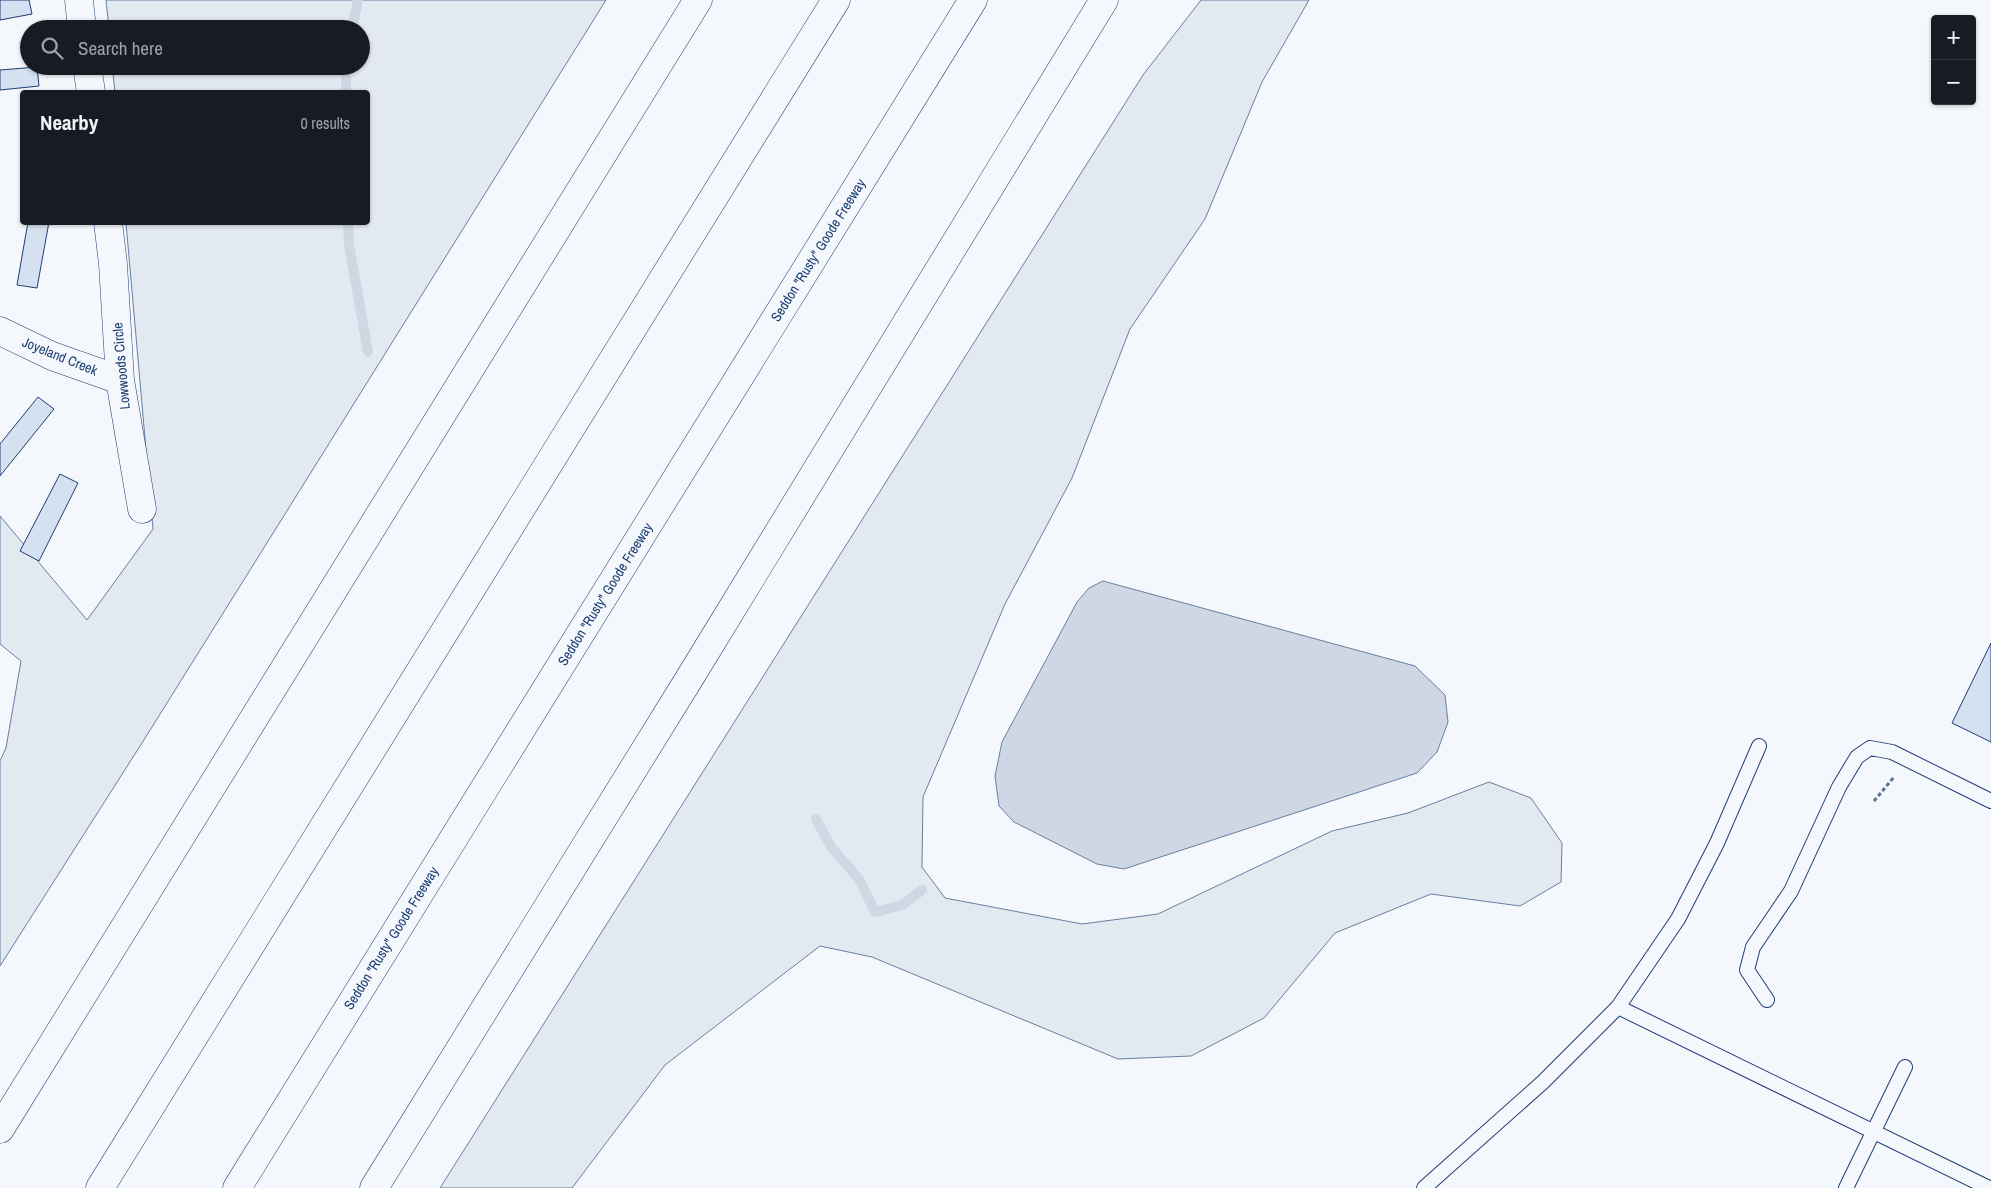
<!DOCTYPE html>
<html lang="en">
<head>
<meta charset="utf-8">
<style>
	:root { --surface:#171b24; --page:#20242c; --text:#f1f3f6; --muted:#9ea1a6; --line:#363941 }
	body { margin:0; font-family:"Archivo Narrow",sans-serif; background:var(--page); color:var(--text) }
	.controls { position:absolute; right:15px; top:15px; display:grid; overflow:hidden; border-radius:5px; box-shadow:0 1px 4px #0004 }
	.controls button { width:45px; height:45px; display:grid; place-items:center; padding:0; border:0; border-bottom:1px solid var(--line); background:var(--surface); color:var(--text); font:25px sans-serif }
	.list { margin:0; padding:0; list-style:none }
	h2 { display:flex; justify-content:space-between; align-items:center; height:65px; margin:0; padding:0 20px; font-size:21px }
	h2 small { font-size:16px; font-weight:400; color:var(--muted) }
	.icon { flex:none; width:28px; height:28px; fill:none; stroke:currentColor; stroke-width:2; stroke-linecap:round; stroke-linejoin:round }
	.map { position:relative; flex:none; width:1991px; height:1188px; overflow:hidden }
	.search { position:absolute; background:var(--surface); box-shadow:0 1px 4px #0004; left:20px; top:20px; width:350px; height:55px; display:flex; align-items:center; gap:12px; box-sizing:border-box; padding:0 18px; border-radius:28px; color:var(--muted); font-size:19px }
	.panel { position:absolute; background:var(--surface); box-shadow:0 1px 4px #0004; left:20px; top:90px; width:350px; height:135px; border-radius:5px }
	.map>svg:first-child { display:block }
</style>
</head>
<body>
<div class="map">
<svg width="1991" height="1188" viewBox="0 0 1991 1188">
	<rect width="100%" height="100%" fill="#f4f7fb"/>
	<path fill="#e3e9f0" stroke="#687fa3" d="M106,0H606L142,743L0,966V761L6,748L21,661L0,644V516L87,620L153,529L126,223L368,222V92H115L112,66H361V29H109Z
		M1201,0H1309L1262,82L1205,219L1130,329L1072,478L1005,604L923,797L922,867L945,898L1082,924L1158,914L1332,831L1408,813L1489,782L1531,798L1562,843L1561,882L1520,906L1431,894L1335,933L1264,1018L1191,1056L1118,1059L872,957L820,946L665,1065L572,1188H440L1143,75Z"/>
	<path fill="#cfd7e4" stroke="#687fa3" d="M1103,581L1415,666L1445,695L1448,722L1437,752L1417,773L1124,869L1097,864L1014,822L999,806L995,776L1002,742L1077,602L1089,588Z"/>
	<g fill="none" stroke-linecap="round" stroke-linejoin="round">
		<path stroke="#cfd7e4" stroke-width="10" d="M352,29L358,0
			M346,66V92
			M348,222L349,245L368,352
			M816,819L831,847L859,879L875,912L902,905L922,890"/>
	</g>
	<path fill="#d5e0f0" stroke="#1d3f73" d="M0,0H29L32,14L0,20Z
		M37,67L39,86L0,90V70Z
		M28,222H49L37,288L17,285Z
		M38,397L54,409L0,476V444Z
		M60,474L78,483L39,561L20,551Z
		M1991,643V742L1952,723Z"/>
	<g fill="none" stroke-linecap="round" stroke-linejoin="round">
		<defs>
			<path id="service" d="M1767,1000L1747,970L1753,947L1791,891L1839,787L1857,757L1870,748L1892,752L1991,801
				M1618,1007L1989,1188
				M1424,1188L1543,1082L1618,1007L1678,919L1717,843L1759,746
				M1846,1188L1905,1067"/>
			<path id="minor" d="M79,0L82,29
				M87,66L91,92
				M108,222L113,264L120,380L142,509
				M0,331L52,356L120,380"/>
			<path id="motorway" d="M0,1129L698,0
				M100,1188L836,0
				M237,1188L973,0
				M374,1188L689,679L1104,0"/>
		</defs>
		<use href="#service" stroke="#1d3f73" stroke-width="16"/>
		<use href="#minor" stroke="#1d3f73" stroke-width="29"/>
		<use href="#motorway" stroke="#1d3f73" stroke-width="29"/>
		<path stroke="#5e769c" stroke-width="3" stroke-dasharray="4 2.5" stroke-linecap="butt" d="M1874,801L1894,777"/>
		<use href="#service" stroke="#f4f7fb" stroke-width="14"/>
		<use href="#minor" stroke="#f4f7fb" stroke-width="28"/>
		<use href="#motorway" stroke="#f4f7fb" stroke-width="28"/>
	</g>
	<g text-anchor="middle" stroke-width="4" stroke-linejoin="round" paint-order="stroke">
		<g font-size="14" fill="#1d3f73" stroke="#f4f7fb">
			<text transform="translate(818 250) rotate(-58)" y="5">Seddon "Rusty" Goode Freeway</text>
			<text transform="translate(60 356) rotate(22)" y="5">Joyeland Creek</text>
			<text transform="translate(121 366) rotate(-95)" y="5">Lowwoods Circle</text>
			<text transform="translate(605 594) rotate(-58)" y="5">Seddon "Rusty" Goode Freeway</text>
			<text transform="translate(391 938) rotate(-58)" y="5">Seddon "Rusty" Goode Freeway</text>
		</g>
	</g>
</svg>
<div class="controls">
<button>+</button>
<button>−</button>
</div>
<div class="search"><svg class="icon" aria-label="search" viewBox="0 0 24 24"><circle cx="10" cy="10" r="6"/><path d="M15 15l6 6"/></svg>Search here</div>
<section class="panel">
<h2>Nearby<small>0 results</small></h2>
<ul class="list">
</ul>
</section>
</div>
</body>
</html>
